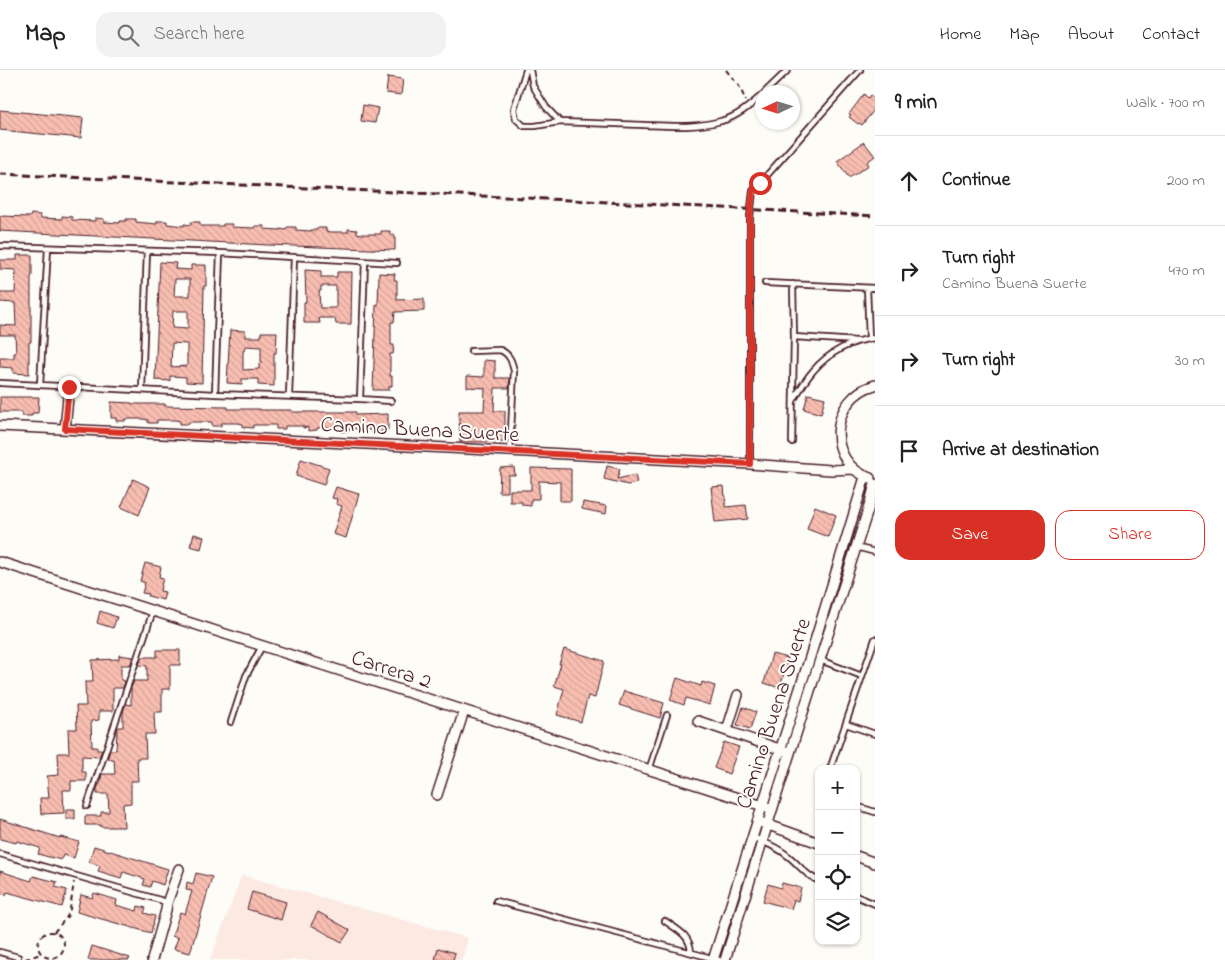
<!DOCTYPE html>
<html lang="en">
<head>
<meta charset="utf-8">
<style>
	:root { --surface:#fff; --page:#f2f2f2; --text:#222; --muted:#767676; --line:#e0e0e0; --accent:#d93025 }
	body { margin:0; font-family:"Indie Flower",sans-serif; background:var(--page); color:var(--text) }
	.controls { position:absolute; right:15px; bottom:15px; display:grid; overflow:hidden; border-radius:10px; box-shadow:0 1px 4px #0004 }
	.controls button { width:45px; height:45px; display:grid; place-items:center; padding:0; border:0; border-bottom:1px solid var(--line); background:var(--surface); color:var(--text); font:25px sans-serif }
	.compass { position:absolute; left:755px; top:15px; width:45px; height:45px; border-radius:50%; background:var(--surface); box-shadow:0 1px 4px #0004; rotate:266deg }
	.stop { position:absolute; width:15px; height:15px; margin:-11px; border:4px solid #d93025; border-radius:50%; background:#fff }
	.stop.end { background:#d93025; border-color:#fff; box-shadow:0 1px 5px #0008 }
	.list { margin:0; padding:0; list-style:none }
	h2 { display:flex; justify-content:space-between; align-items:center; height:65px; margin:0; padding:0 20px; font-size:21px }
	h2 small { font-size:16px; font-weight:400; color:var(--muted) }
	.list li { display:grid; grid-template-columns:32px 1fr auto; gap:15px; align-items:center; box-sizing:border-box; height:90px; padding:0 20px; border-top:1px solid var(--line) }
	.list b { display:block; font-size:19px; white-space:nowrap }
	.list p { margin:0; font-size:16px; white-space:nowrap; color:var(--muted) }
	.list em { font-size:16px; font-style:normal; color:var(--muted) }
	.actions { display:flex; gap:10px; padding:15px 20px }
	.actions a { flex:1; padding:11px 0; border:1px solid var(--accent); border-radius:15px; text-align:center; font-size:18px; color:var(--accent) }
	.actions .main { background:var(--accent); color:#fff }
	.icon { flex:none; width:28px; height:28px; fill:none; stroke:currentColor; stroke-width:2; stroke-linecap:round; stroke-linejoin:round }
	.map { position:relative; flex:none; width:875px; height:890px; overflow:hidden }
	header { display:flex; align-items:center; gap:30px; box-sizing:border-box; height:70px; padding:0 25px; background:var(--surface); border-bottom:1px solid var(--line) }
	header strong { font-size:24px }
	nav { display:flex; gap:28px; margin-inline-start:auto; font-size:18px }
	.search { width:350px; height:45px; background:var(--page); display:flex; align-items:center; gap:12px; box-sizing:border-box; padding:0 18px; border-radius:15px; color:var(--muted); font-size:19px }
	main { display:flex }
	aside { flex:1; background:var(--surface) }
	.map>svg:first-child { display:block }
</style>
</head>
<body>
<header>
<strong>Map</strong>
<div class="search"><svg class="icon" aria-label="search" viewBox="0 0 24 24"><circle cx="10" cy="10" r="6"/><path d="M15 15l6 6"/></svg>Search here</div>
<nav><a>Home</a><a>Map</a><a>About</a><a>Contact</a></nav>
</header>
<main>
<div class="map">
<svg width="875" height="890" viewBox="0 0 875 890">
	<defs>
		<pattern id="building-back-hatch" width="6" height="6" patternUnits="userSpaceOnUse" patternTransform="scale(1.25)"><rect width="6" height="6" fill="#f8beb1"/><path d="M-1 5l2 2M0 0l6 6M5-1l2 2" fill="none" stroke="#d6a398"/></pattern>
	</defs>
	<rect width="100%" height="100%" fill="#fdfcf7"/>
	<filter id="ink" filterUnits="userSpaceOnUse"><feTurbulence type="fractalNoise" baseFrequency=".02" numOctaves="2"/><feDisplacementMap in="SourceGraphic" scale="10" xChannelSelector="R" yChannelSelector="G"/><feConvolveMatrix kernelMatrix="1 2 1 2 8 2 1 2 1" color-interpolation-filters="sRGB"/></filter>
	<g filter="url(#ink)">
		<path fill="#fce9e2" d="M242,805L468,868L462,890H210Z"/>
		<path fill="url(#building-back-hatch)" stroke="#4a1f2b" fill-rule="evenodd" d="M388,7L403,9L401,25L386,23Z
			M864,24L868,28L870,25L875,29V39L862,55L859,53L858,54L849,47L851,45L849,44Z
			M363,35L378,38L375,53L361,51Z
			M0,40L83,48L81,68L0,60Z
			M864,72L875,86L867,92L869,95L849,108L837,91Z
			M31,144L40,145V148L62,149V146L72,147V150L95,151V148L104,149V152L120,153V151H126V149H136V152L157,154V151H167V154L184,156V154L191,155V152H200V156H223V154H232V157L254,158L255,156H264V159L280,160V159L286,160L287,157H296V160L311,161V160H317V158H326V161L331,162H348V159L357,160V163L362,164H381V161H390V165H395V180L268,175L0,161V146L30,147Z
			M17,185H32V206H31V272H29V304L13,303V298L0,297V288H14V283H16L15,265H0V255L16,256L15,233L0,232V223H15L16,200L0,199V190H17Z
			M160,192L176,193L175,199L191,200V195H206V216H204L202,313L186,312V307L170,306V311L155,310ZM175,209H190V226H174ZM173,241H188V259L172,258ZM172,273L187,274V296L171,297Z
			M305,200L321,201V207H337V202H352L351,254H336L335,248H319L320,253H304V232H306ZM321,216H336V238H320L319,221H321Z
			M379,203L395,204L394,210H397V230L424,229V241L395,242L394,252H391V275H394L393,284H390V306H392V316H389V320H373L376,235H378Z
			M230,260L245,261V267H261V262H277L276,283H274V316L258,315V309H242V314L227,313ZM245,276L261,277V294H259V299L243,300V281H244Z
			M484,290L495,291V308H510L509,318H495L494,341H505V372H460L459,341H484L485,318L467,317V306L484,307Z
			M808,324L825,328L821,344L804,339Z
			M0,327H39L38,343H32V346H22V342H0Z
			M111,332L132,333V334H165V336L228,337V339H260V340H292V342H356V345L388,344V360H382V363H372V360H368L367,358L349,359V361L340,362V358H335V357L317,358V360L308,361V357L303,358V356H285V359H276V355H253V358L243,357V354L238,353H221V356H212V352H189V354H180V351L175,350H157V353H148V350L143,349H125V351H116V348H111Z
			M301,389L329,398L324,415L296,406Z
			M607,396L620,399L617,409L635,405L637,413L628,415L604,409Z
			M514,397L515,405H508V422H499L500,398Z
			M531,398L571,399V431H560V412L539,411V429H531V436L522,435V432H510V420H531Z
			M133,409L150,417L139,445L121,437Z
			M724,416L726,437L746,435L748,449L715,452L711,417Z
			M336,417L359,424L346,468L333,464L342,436L336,434L337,429L332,428Z
			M583,432L607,436L606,444L582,439Z
			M815,436L836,445L828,467L807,459Z
			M194,464L204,467L201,479L190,476Z
			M145,493L161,497L159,507L163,508L160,521L165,522L163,530L148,526L149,524L142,523L145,513L140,511Z
			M100,541L117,547L113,558L97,553Z
			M564,579L604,591L595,628L588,626L581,652L557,645L564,619L554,616L561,594H559Z
			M157,580H180V595H170V619H162V642H154L155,664H145L146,688H137L138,711H131V733L123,734L124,757H101V755H85V746H101V742H109L108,724H97V719L99,714H100L102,704H115L114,689H109L108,687L110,680H116L117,661L118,657H123V642L126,634L131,635V618L134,611H147V596L139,595L142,587H157Z
			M772,584L788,588L780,618L764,613Z
			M119,585L133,587L130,595H121V610L125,611L123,618H113V641H99V650L91,651L92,677H97V680H102L99,687L82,686V702H86V711H71V720H63L64,743L41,744L40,728H49L47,706L59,705L58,683H69L68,659H77L76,636H86L85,612H93L92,590L119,589Z
			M677,608L701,616L702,612L715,616L710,635L686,628L684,635L670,630Z
			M624,621L664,633L660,648L619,635Z
			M743,637L756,642L750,659L737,655Z
			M724,672L739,677L729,704L714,698Z
			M66,739H75V749H66Z
			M0,749L60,768L61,767L79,772L74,788L63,785L61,790L45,786L38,784L40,778L17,771L16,773L0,769Z
			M94,776L168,799L163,815L152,811L150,817L143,815L145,809L123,802L121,808L98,801L100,796L89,792Z
			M0,801L31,811L33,806L57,812L55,817L67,820L62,837L7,822L6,825L0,823Z
			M196,803L212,807L190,883L174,879L178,868L172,866L180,842L185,844L192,821L186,820L187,812L193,814Z
			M782,813L801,818L798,831L794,830L791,839L763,831L768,814L781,818Z
			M252,822L286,832L281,850L247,839Z
			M94,823L117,830L116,835L137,841L138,836L146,838L144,843L155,846L151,863L77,842L81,825L92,828Z
			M318,842L350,860L342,872L311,855Z
			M92,876L130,888L129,890H88Z
			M438,878L455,883L453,890H435Z"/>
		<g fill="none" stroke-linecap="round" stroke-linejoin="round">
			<defs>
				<path id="lane" d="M526,0L514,39L516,49L524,56H535L560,52
					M530,0L533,16L546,37L560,52C588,53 616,54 644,55C670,56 696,58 721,51C737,47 750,36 762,25
					M765,22L788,0
					M0,176L220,183L397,193
					M365,191L360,329L391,331
					M765,213L875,218
					M867,218L869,268
					M794,267L857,271
					M471,281L500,280C510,284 512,292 514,301L510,381
					M0,313L215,324L360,329
					M40,315L48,178
					M142,320L147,181
					M215,324L220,183
					M289,326L294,187
					M793,331C799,321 805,310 813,301C828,283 852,270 875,268
					M792,372L794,267L793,214
					M750,394V147L753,121L860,0
					M856,477L875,482
					M820,590L862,606
					M231,652L246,606L262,576
					M846,654L875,664
					M830,699L875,569
					M649,700L667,645
					M87,736L153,541
					M856,736L875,742
					M752,767C764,772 778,777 788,786C800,795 803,804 819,811
					M0,784L160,830L167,833
					M856,826L875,834
					M496,831L719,890
					M665,851C678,860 690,865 691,882
					M0,882L18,887"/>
				<path id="street" d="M0,356L509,381L750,394L831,400L854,399
					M65,359L69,317
					M870,408C824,392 830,327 875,315
					M0,492L763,736L772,740
					M698,651L785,681
					M727,660L738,625
					M437,725L464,641
					M763,753L819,773
					M856,786L875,793
					M152,890L166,840L167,833L179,799
					M713,890L810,587L865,407
					M725,890L790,683L868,440L875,414"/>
			</defs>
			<use href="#lane" stroke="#4a1f2b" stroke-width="8"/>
			<use href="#street" stroke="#4a1f2b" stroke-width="12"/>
			<path stroke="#4a1f2b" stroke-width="2" stroke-dasharray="5 4" stroke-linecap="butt" d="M726,0L739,16L746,31
				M38 875a13 13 0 1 1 26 0a13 13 0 1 1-26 0Z
				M54,862L67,847L70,839L74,812
				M25,889C31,888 35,885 42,884"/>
			<use href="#lane" stroke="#fdfcf7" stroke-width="4.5"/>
			<use href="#street" stroke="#fdfcf7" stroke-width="9"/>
			<path stroke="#4a1f2b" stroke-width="3" stroke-dasharray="8 4" stroke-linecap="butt" d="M0,104L569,130L875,146"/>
		</g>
	</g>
	<g fill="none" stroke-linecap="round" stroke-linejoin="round" filter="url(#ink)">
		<path stroke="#d93025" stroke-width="6" d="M69,317L65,359L750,394V147L753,121L760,113"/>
	</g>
	<g text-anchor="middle" stroke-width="4" stroke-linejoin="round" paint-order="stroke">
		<g font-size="22" fill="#4a1f2b" stroke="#fdfcf7">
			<text transform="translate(420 358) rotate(3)" y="8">Camino Buena Suerte</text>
			<text transform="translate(392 598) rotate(18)" y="8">Carrera 2</text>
			<text transform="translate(772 643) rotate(-72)" y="8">Camino Buena Suerte</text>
		</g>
	</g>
</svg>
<div class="controls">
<button>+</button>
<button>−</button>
<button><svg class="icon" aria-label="locate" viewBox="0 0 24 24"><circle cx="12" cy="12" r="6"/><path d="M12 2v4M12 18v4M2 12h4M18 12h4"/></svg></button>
<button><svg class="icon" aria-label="layers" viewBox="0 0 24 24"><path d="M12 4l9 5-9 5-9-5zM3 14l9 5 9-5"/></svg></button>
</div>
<svg class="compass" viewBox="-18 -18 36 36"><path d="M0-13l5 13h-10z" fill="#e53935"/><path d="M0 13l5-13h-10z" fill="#767676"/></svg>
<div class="stop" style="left:760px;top:113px"></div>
<div class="stop end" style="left:69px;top:317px"></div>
</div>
<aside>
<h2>9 min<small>Walk · 700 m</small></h2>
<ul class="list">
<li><svg class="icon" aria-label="ahead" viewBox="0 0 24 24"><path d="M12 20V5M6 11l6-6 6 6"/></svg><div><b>Continue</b></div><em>200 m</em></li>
<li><svg class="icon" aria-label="right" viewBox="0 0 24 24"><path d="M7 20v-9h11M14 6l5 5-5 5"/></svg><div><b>Turn right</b><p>Camino Buena Suerte</p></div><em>470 m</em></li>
<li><svg class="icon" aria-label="right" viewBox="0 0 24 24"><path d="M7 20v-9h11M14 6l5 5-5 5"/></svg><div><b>Turn right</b></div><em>30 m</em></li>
<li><svg class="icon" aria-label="arrive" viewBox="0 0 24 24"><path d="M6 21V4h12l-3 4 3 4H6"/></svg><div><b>Arrive at destination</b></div></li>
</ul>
<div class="actions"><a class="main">Save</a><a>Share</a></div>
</aside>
</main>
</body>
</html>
